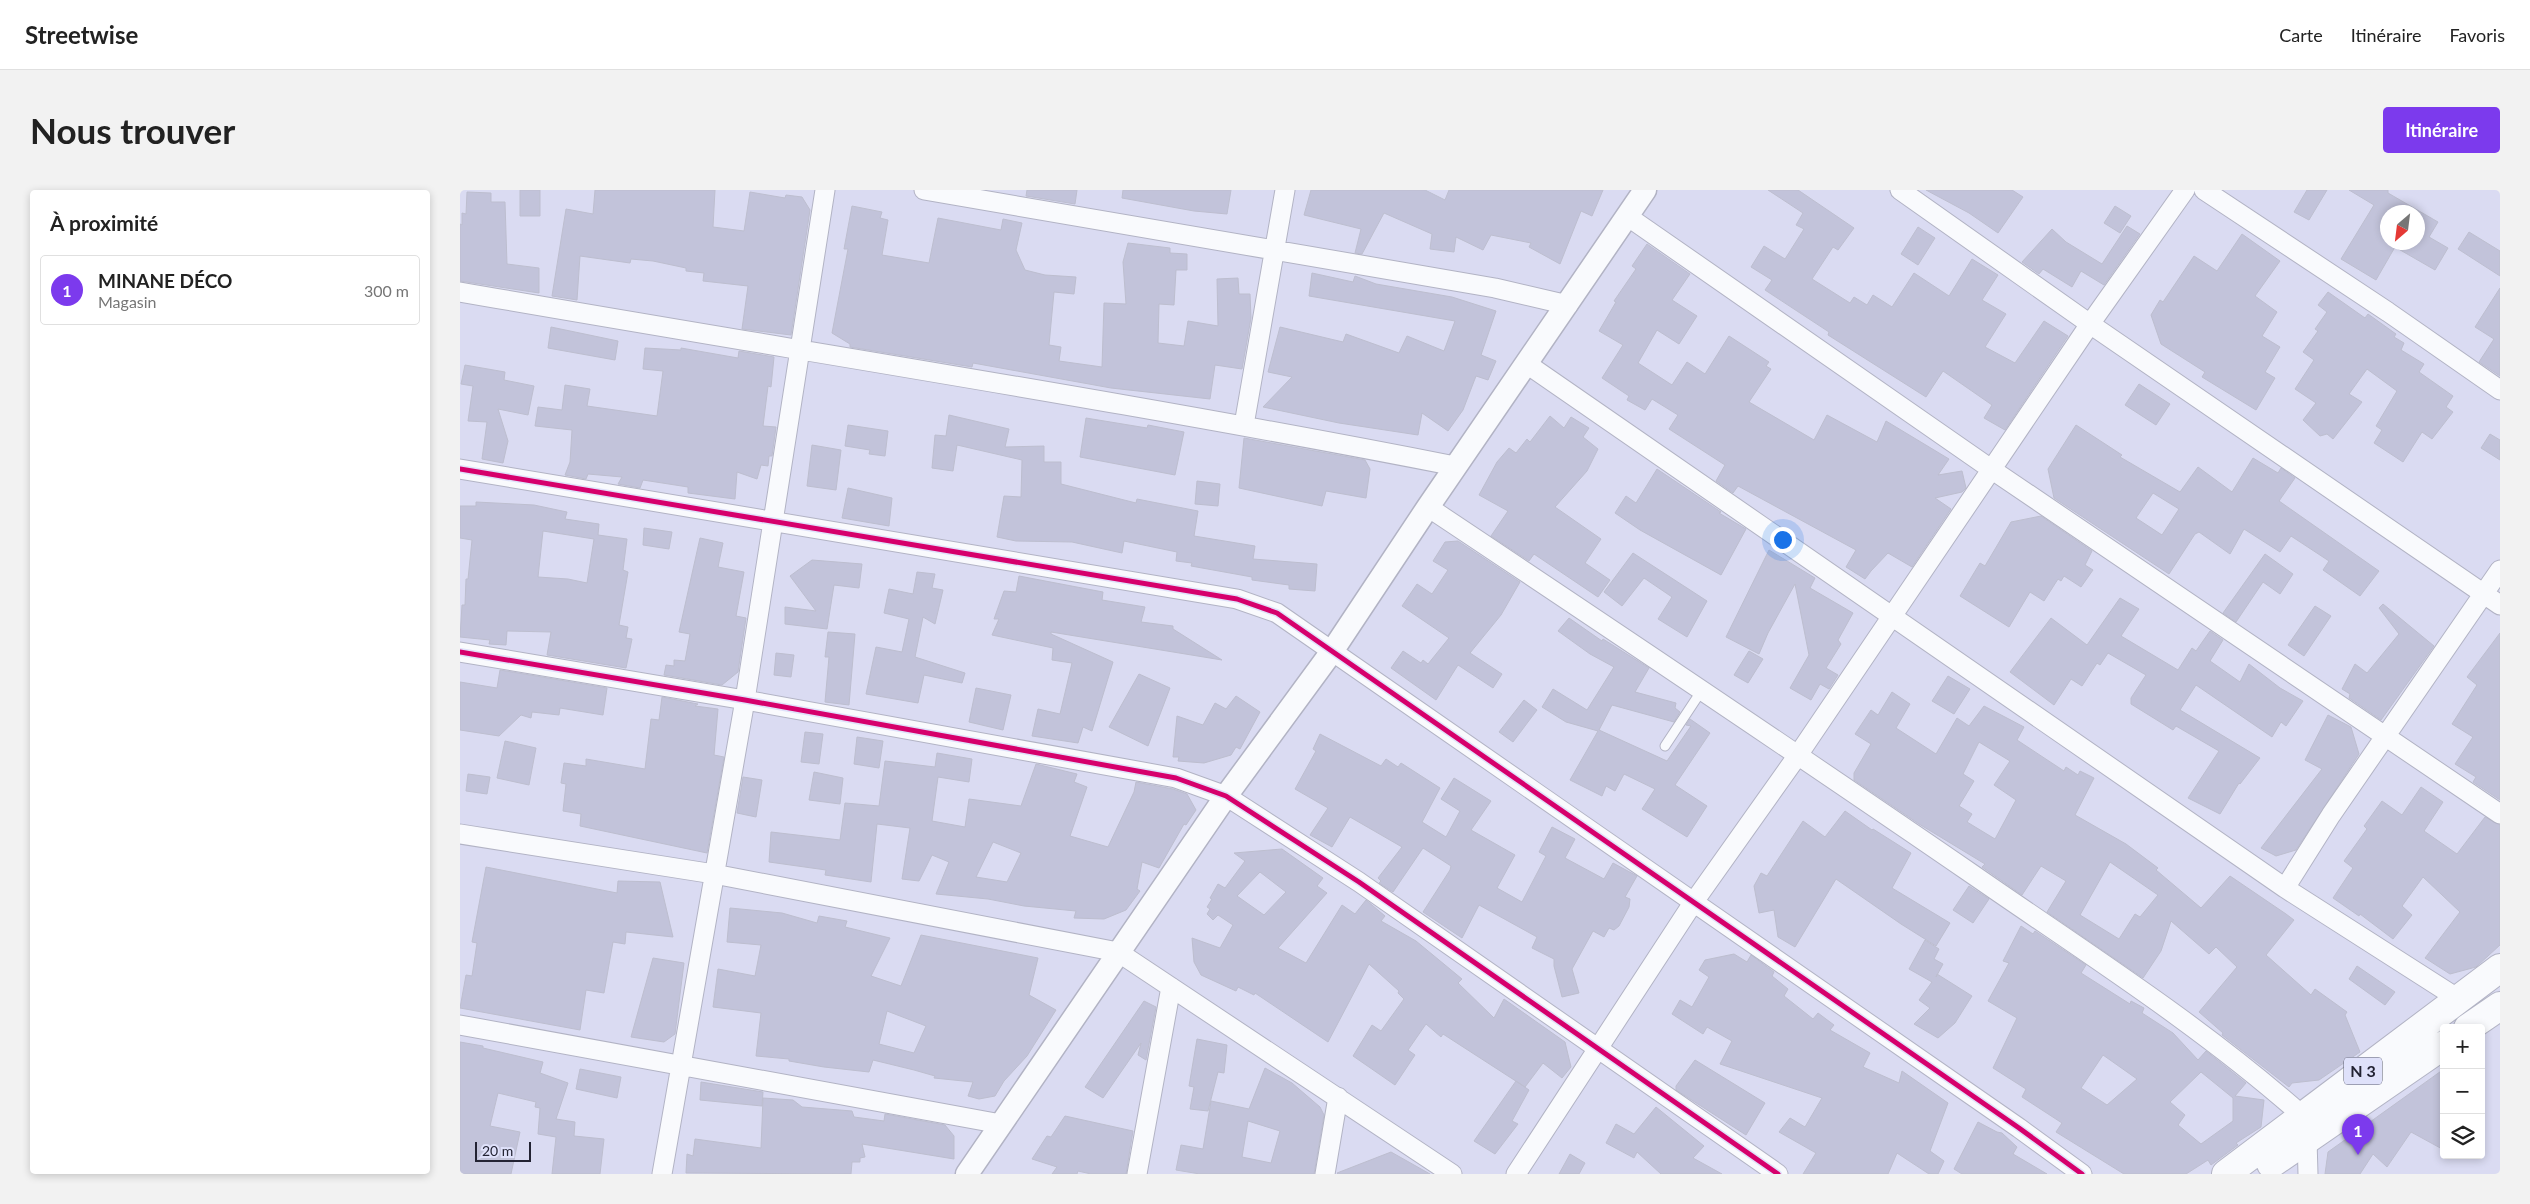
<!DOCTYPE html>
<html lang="fr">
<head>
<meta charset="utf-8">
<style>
	:root { --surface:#fff; --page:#f2f2f2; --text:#222; --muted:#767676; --line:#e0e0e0; --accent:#7c3aed }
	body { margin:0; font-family:Lato,sans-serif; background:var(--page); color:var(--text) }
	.controls { position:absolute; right:15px; bottom:15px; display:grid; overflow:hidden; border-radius:5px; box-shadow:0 2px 8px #0003 }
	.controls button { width:45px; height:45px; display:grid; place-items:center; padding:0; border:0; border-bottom:1px solid var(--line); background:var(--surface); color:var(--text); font:25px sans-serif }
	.compass { position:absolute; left:1920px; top:15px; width:45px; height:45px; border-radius:50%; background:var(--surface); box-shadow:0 2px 8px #0003; rotate:208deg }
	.scale { position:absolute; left:15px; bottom:12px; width:56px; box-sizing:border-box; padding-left:5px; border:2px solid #232333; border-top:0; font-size:14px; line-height:18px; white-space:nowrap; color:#232333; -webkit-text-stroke:4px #dfe1fa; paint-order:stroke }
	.you { position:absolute; left:1322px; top:349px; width:18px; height:18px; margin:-12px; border:4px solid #fff; border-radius:50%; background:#1a73e8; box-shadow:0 0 0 8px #1a73e833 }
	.badge { display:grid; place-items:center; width:32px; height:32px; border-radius:50%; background:var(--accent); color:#fff; font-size:16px; font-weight:700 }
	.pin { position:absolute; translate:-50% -41px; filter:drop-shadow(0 1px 2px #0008) }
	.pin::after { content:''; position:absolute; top:26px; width:18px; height:15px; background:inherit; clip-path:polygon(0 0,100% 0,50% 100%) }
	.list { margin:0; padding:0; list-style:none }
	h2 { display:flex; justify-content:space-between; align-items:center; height:65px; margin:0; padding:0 20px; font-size:21px }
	h2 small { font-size:16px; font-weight:400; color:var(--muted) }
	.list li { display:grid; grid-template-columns:32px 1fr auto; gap:15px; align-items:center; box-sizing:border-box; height:70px; margin:0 10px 10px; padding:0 10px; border:1px solid var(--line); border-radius:5px }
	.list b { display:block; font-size:19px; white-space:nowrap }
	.list p { margin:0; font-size:16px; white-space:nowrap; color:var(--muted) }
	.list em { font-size:16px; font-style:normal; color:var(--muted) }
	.icon { flex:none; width:28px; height:28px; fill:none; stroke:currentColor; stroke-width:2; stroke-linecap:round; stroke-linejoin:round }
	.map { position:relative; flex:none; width:2040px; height:984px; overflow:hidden; border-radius:5px }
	header { display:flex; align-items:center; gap:30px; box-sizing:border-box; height:70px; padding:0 25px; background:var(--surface); border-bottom:1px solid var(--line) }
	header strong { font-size:24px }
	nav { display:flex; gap:28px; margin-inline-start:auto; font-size:18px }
	.intro { display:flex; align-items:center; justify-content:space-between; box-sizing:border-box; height:120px; padding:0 30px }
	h1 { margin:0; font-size:35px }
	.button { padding:12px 22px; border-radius:5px; background:var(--accent); color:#fff; font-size:18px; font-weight:700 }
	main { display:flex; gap:30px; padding:0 30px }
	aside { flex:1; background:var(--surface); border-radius:5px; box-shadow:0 2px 8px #0003 }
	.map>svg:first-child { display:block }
</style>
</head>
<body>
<header>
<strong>Streetwise</strong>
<nav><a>Carte</a><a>Itinéraire</a><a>Favoris</a></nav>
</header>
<div class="intro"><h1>Nous trouver</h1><a class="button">Itinéraire</a></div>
<main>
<aside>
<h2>À proximité<small></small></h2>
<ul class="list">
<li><span class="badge">1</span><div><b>MINANE DÉCO</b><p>Magasin</p></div><em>300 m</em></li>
</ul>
</aside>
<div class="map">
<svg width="2040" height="984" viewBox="0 0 2040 984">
	<rect width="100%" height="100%" fill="#dadbf2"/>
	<path fill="#c2c3da" stroke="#bdbecf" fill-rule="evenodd" d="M60,0H80V26H60Z
		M135,0H255L253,37L284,41L290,2L325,8L326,5L342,7L350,20L331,145L282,139L288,96L243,91L244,83L226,81V78L193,71L171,69L170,73L120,66L117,110L92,106L106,19L133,24Z
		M567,0H617L615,14L566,6Z
		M663,0H771L767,24L734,21L662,8Z
		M851,0H965L985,10L989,0H1143L1132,26L1121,21L1100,74L1069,57L1071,53L1031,45L1023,60L996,47L994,62L970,59L972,44L924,23L902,64L895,63L901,39L844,25Z
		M1308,0H1338L1394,38L1378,60L1373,57L1352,89L1390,113L1394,107L1407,115L1413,105L1432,117L1454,83L1489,106L1512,69L1538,85L1522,110L1546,124L1525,157L1555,173L1584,131L1608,146L1545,240L1524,228L1532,215L1483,181L1466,207L1368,145L1369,142L1305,100L1312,90L1291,77L1304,56L1325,69L1344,39L1336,35L1343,23Z
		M1466,0H1552L1563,7L1538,43L1509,23Z
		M1847,0H1867L1849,30L1834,22Z
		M1889,0H1928V3L1978,32L1969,47L1988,58L1975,80L1935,57L1916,90L1881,69L1914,15ZM1928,22H1958V52H1928Z
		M7,2L31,3V12H45L47,74L79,78V103L0,91V34L2,35V23L6,24Z
		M392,16L422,22L420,28L428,30L422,65L469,73L478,28L541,40L543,29L562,33L556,60L565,80L585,85L616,87L614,104L594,102L589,155L601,157L599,171L642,177L644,113L666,114L663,72L668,53L710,58V63L727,64V80H716L714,115L699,114L698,153L724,156L728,131L758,136L757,89L778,88L779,104H790L791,128L782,179L755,175L750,209L651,198L513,173L512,177L390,157V154L372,143L388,59H384Z
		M1655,16L1671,26L1660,43L1644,33Z
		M1667,36L1680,44L1644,95L1621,81L1612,97L1583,79L1579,84L1562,72L1592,39L1606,52L1642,74Z
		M1458,37L1475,48L1458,75L1441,64Z
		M2009,42L2040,61V86L1998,59Z
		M1782,44L1820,71L1795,106L1817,122L1802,146L1820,157L1805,182L1815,188L1796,220L1742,187L1745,182L1701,154L1691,125L1700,110L1703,112L1734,66L1757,81Z
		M1187,54L1230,84L1212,110L1237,126L1219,154L1197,140L1178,173L1212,195L1227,172L1245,184L1269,146L1309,172L1306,176L1311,179L1289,212L1354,250L1367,225L1417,252L1426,231L1489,269L1478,285L1502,281L1506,298L1502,302L1475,308L1491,319L1452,377L1428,363L1411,381L1405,389L1386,377L1396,360L1278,296L1273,303L1256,291L1265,275L1209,239L1218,225L1192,209L1185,220L1167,210L1169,206L1142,188L1163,155L1139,141L1156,112L1154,111L1176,79L1172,76Z
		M852,83L893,92L895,86L916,94L992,107L1036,121L1021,165L1036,171L1028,190L1016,186L1003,220L988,241L962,223L958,245L879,233L803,217L832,187L808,182L820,137L883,152L886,144L939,163L947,146L984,161L995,131L849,106Z
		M2040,98V186L2019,172L2034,149L2015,137Z
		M1868,102L1905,128L1908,124L1936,144L1934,147L1944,153L1941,160L1964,174L1959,182L1993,206L1986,217L1993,222L1972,249L1962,242L1943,272L1914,253L1922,240L1916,236L1937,201L1907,179L1889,204L1902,212L1873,249L1867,244L1860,246L1843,230L1856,213L1835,199L1854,170L1843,162L1858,141L1855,139L1867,122L1858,115Z
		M91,137L158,151L155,170L88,158Z
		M185,158L221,160V158L278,168L279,161L314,167L311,197L308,196L303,236L316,237L312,266H309L308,276L301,275L297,289L277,282L275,309L228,303V297L183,290L180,298L158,294L162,287L128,284L126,289L105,285L110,272L112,240L75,236L78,217L102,220L105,195L130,199L127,216L197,226L203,181L183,179Z
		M5,175L45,182L44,190L74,196L68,225L38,219L48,251L43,273L22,269L27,232L8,231L13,196L1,194Z
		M1679,194L1710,214L1696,235L1665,215Z
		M489,225L549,239L545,257L584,256V272H601V294L676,313L677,309L738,321L734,346L795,356L793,369L857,374L855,401L829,399V395L792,390V387L731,376L732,373L716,371L717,362L664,351L662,363L612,352L556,351L537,347L544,306L561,307L562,270L497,255L493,281L472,278L475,245L486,246Z
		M1090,226L1104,238L1111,227L1129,238L1123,247L1138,259L1127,281L1095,317L1141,349L1125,373L1150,390L1138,407L1074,364L1069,371L1031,346L1048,321L1019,305L1037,272L1049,258L1056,263L1067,249L1070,252Z
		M626,228L687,238L688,235L724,242L715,285L620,267Z
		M388,235L428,241L425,266L409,264L410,260L385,256Z
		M1616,235L1662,265L1660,267L1720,302L1738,277L1772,302L1793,268L1818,283L1821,278L1835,288L1819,311L1919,381L1900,406L1863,380L1869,371L1831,346L1820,362L1784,339L1770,364L1739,342L1735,344L1709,384L1594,308L1588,279ZM1693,303L1719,319L1702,345L1676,328Z
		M2030,244L2040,250V270L2021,258Z
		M784,248L905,270L910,279L906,308L866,301L862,316L779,298Z
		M352,255L381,260L376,300L347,296Z
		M1197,279L1261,322L1259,323L1286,339L1261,385L1180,340L1155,323L1166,306L1176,313Z
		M737,291L760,294L758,316L735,314Z
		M388,298L432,308L429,336L382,328Z
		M16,312L74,315L107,322L105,329L139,334L138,345L167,349L163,380L168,382L159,435L168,437L166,448L172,449L166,478L87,465L91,442L47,441L46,455L29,454L30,450L0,447L2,415H5L6,389H8L12,350L0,348V316H16ZM83,341L134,349L127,393L108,389L78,387Z
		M1581,326L1632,361L1625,375L1633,380L1621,397L1604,386L1601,391L1598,389L1584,411L1570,402L1549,437L1500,406L1520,373L1525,376L1551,332Z
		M184,338L212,342L209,359L183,355Z
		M240,348L263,353L258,377L284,382L276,426L286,428L278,482L262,495L204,485L206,475L214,476V470L225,471L230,444L219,442Z
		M998,351L1060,392L1041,425L1010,463L1042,484L1033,498L998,475L976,510L931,478L943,461L961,473L963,470L968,474L989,448L942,416L957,394L972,404L988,380L973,371L985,352Z
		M1309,360L1355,388L1350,398L1393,423L1378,450L1381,454L1366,478L1378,485L1369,499L1360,494L1351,510L1330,498L1349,465L1335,394L1308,443L1299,464L1266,447Z
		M1173,363L1247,411L1227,447L1198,429L1212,407L1184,388L1162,416L1144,402Z
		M1805,364L1833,384L1820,404L1803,392L1776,432L1763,423Z
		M352,370L402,374L399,398L374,395L367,439L325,434V417L356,421L330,386Z
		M457,382L475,384L472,398L483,400L475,434L463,427L455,467L505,483L502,493L464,485L458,513L406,504L416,457L442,462L449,429L424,423L429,399L453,404Z
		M559,386L643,402L642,410L685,417L681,432L713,436V439L762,470L591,442V444L653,472L632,541L623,537L618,553L572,546L578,519L600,524L612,473L592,470L593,458L532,445L539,429H534L544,401L556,402Z
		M1660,408L1679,419L1661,446L1718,480L1732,458L1736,461L1750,441L1763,450L1750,471L1780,492L1789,474L1820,498L1843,511L1826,536L1821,532L1812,547L1736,495L1720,520L1800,568L1780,594L1779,593L1760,624L1728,608L1759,561L1716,536L1713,540L1671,514V508L1686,485L1648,463L1640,475L1637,473L1622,496L1611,489L1594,515L1550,482L1591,428L1627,455Z
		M1923,414L1974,456L1921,530L1889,508L1890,504L1882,499L1895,474L1907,483L1939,444L1919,418Z
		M1855,416L1871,426L1844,466L1828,455Z
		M1109,428L1142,451L1143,449L1189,478L1175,502L1216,513L1215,518L1220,522L1214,532L1152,515L1139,540L1207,571L1231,536L1226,535L1230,529L1250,543L1215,595L1247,616L1227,647L1182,619L1195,599L1164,584L1155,601L1146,596L1142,606L1110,590L1138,541L1106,532L1082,517L1093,499L1127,520L1154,477L1130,464L1098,441Z
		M368,442L395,444L389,515L365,512L369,467H365Z
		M2040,443V610L2013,592L2016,587L1995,574L2013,547L1992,534L2017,495L2007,487Z
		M1289,461L1303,469L1288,493L1274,485Z
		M316,463L334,465L331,487L314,485Z
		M40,480L147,498L143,525L100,518L99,525L72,522L71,528L61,525L39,546L0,540V492L37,498Z
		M679,484L710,498L688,556L649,537Z
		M1488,486L1510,499L1494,524L1472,511Z
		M516,498L551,505L543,540L509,532Z
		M1432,502L1450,514L1436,538L1476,564L1497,528L1509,536L1524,516L1564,537L1557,550L1604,581L1606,577L1618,585L1620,581L1634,588L1615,625L1666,654L1698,678L1696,680L1741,718L1770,686L1826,724L1834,730L1806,765L1851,805L1855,799L1887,822L1885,825L1900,862L1859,890L1832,893L1829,897L1762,845L1763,843L1739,822L1777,777L1756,757L1749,764L1711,731L1701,761L1683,788L1587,722L1606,691L1581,676L1562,705L1522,677L1525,674L1459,634L1394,590V583L1411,554L1395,544L1411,520L1418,525ZM1519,552L1550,571L1534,595L1556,610L1535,649L1507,632L1512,624L1499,616L1514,591L1503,584ZM1650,672L1698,705L1680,727L1675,724L1659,749L1620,725Z
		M776,506L800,522L780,559L776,557L771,565L744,573L718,571L719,567H713L717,526L743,535L755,513L766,519Z
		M202,507L238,514L235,516L258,519L254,565L264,567L247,663L120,636L121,624L103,621L106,594L101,593L104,573L126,576V569L185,579L191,529L199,530Z
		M1064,510L1077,520L1053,552L1039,542Z
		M1868,525L1891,537L1899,564L1836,660L1816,666L1801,658L1862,579L1845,570Z
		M345,542L363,544L359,574L341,572Z
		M860,544L921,576L926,569L938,577L941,573L980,598L962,632L986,647L1000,621L981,609L994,588L1031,611L1011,640L1055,665L1037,698L1062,712L1086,666L1079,662L1092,637L1115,649L1105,668L1144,689L1153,673L1177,686L1165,707L1170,709L1169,717L1159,736L1154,740L1149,738L1144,747L1133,741L1112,779L1119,803L1102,807L1094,776V769L1072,758L1077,747L1019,715L1002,748L963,722L990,680L991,676L963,658L933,702L919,693L921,691L918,688L942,657L890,627L872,657L850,645L868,618L835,599L856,561L853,559Z
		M397,547L423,551L419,578L394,574Z
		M45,551L76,558L69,595L37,588Z
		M477,563L512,569L509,592L478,587L472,631L505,637L509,609L561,616L576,574L617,584L614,592L627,597L610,646L648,657L674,602L676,592L713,599L727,604L736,620L726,635L724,634L699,678L682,672L677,699L680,701L666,720L644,729L614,728L616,721L564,716L528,709L476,704L489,672L472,665L459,691L442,689L450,638L417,634L411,692L365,685L366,680L309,672L311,642L380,650L385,613L419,616L425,571L475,577ZM533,652L561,663L547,692L516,687Z
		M354,582L383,588L380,614L349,610Z
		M8,584L30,587L27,604L6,601Z
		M283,587L302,590L296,627L277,623Z
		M1961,597L1983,612L1964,641L1997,664L2025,627L2040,635V755L2016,777L1990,784L1965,768L2000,722L1963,687L1942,716L1952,725L1933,749L1900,724L1899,726L1873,708L1893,678L1884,671L1907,639L1904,636L1922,611L1942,625Z
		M1385,621L1412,640L1413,639L1451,663L1432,698L1490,733L1476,756L1441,734L1376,689L1335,757L1318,747L1314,720L1299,723L1294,696L1301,683L1307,686L1343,631L1365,647Z
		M822,659L863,688L857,696L867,703L818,758L846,773L882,715L895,724L906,710L925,726L921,731L956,751L1002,789L998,793L1034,828L1044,809L1105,852L1111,877L1102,888L1083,873L1065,897L983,844L981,847L966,834L948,860L955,865L935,895L893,866L912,835L921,841L944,809L938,803L939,801L909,774L868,852L795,803L794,805L778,797L776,801L741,785L734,772L732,748L760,758L773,735L758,725L753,730L747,724L750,719L747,717L752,709L750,708L758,694L765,698L785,671L774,663ZM800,682L826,702L804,725L777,706Z
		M26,677L157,703L158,691L200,692L213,747L166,742L165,754L153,752L144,803L126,800L120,840L0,818L6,785L12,786L17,753L12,752Z
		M1509,696L1529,709L1513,733L1493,720Z
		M270,718L322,723L357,733L359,726L387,731L385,737L430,748L411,786L441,796L461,745L578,768L569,805L596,820L567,866L544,891L535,906L519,909L508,906L513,892L474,888L475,886L454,880L413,870L409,882L364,877L329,871V869L296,866L301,823L253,817L258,779L295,786L301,755L267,752ZM427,821L466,836L454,863L419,854Z
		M1561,736L1573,744L1575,741L1626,775L1621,783L1670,814L1671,811L1684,818L1682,823L1713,843L1738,870L1746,861L1786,893L1775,906L1804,910L1801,937L1776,953L1778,955L1751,975L1748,970L1726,984H1664L1596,942L1602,933L1562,907L1566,899L1533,878L1557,828L1528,811L1549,773L1543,771ZM1643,865L1677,889L1647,915L1621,898ZM1741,882L1773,908V931L1741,954L1718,935L1725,925L1710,912Z
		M1465,750L1479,759L1474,769L1483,774L1476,787L1477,784L1512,806L1495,833L1478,848L1454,834L1470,818L1459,810L1472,792L1449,779Z
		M1274,764L1287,772L1291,765L1314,782L1312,786L1328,799L1324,806L1353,829L1358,823L1374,835L1370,840L1410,863L1403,877L1439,893L1442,881L1488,913L1470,961L1484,971L1478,984H1469L1437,963L1428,984H1343L1356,963L1319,942L1330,928L1345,937L1362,908L1260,874L1272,851L1247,837L1243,844L1212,824L1220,810L1232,817L1249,787L1239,780L1245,770Z
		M193,768L224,773L215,844L204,852L171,847Z
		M1897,776L1935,802L1925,815L1889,789Z
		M684,811L696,817L686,870L678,865L681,853L643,908L625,897Z
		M737,849L767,855L764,883L758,882L748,921L730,919L734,897L729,896Z
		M0,852L23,856V858L83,872L80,883L108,893L96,929L115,932L114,946L144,949L140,984H92L96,947L78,944L80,918L75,917L76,912L38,903L30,936L60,942L51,984H0Z
		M1235,870L1305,913L1286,945L1216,900V896Z
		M805,878L832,893L860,917L864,925L854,984H740L716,980L721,955L743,959L751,911L789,919ZM788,931L820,941L811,973L782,967Z
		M120,879L161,887L157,908L116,899Z
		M1984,879V960L1951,942L1927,977L1913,964L1900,984H1865L1868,962Z
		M1056,891L1069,900L1052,931L1058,934L1035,964L1014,951Z
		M241,892L303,902L302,916L240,910Z
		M303,908L333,910L342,917L392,921L394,927L424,931L425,924L485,935L494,946V969L402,954L405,967L400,968V972H392L391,984L226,983L227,964L233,966L235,949L301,958Z
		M1196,917L1244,956L1233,968L1262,984H1201L1177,962L1174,968L1146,953L1156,934L1174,944Z
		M605,926L673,941L666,984H631L618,981L617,984H592L597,977L572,969L587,946L591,947Z
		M1518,932L1537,942L1542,943L1557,957L1553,964L1587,984H1502L1494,979Z
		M931,962L970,984H878L877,983Z
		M1110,964L1125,973L1119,984H1099Z"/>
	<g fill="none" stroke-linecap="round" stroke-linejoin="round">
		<defs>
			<path id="service" d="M1205,556L1242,500"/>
			<path id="minor" d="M464,0L1035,98L1108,115
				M1440,0L1630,134L2040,415
				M1744,0L1928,122L2040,200
				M1167,26L1531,279L2040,624
				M0,102C332,160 665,211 995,276
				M1067,174L1825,698L1997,808
				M784,235L825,0
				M0,279L777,409L817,423L1559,938L1622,984
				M968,317C1151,439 1333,561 1515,686C1626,763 1743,837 1844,927
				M0,462L285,510L716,588L766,606L899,692L1318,984
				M0,644L254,684L658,762L992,984
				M1825,698L1871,625L2040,380
				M0,835L541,934
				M1847,949L1848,984
				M202,984L285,510L365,0
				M677,984L711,797
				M865,984L878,907
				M1056,984L1233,713L1338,565L1630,134L1725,0"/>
			<path id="tertiary" d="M507,984L766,606L873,460L968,317L1185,0"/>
			<path id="primary" d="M2008,838L2040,816
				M1811,974L1984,855
				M1766,984L2040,778"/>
		</defs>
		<use href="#service" stroke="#b2b3c4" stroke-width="11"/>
		<use href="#minor" stroke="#b2b3c4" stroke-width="21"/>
		<use href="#tertiary" stroke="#b2b3c4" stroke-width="25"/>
		<use href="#primary" stroke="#b2b3c4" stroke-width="30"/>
		<use href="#service" stroke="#f9fafd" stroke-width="9"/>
		<use href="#minor" stroke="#f9fafd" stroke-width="19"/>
		<use href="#tertiary" stroke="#f9fafd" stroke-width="22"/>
		<use href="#primary" stroke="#f9fafd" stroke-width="28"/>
		<defs>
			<path id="cycleway" d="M0,279L777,409L817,423L1559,938L1622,984
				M0,462L285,510L716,588L766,606L899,692L1318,984"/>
		</defs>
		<use href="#cycleway" stroke="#dfe1fa" stroke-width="8"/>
		<use href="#cycleway" stroke="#d6006c" stroke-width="5"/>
	</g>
	<g text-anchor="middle" stroke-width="5" stroke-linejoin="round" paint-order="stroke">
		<rect fill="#dfe1fa" stroke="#5b5c6f" stroke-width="1" x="1884" y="867.5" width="38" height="27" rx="4"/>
		<g font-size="16" font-weight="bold" fill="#232333">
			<text x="1903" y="887">N 3</text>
		</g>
	</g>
</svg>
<div class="controls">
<button>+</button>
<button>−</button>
<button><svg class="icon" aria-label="layers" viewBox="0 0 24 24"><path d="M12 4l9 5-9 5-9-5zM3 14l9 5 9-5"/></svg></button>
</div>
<svg class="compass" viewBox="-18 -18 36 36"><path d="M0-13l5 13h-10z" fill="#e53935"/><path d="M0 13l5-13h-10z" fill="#767676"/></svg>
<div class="scale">20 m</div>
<div class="you"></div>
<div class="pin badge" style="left:1898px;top:965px">1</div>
</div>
</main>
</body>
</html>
